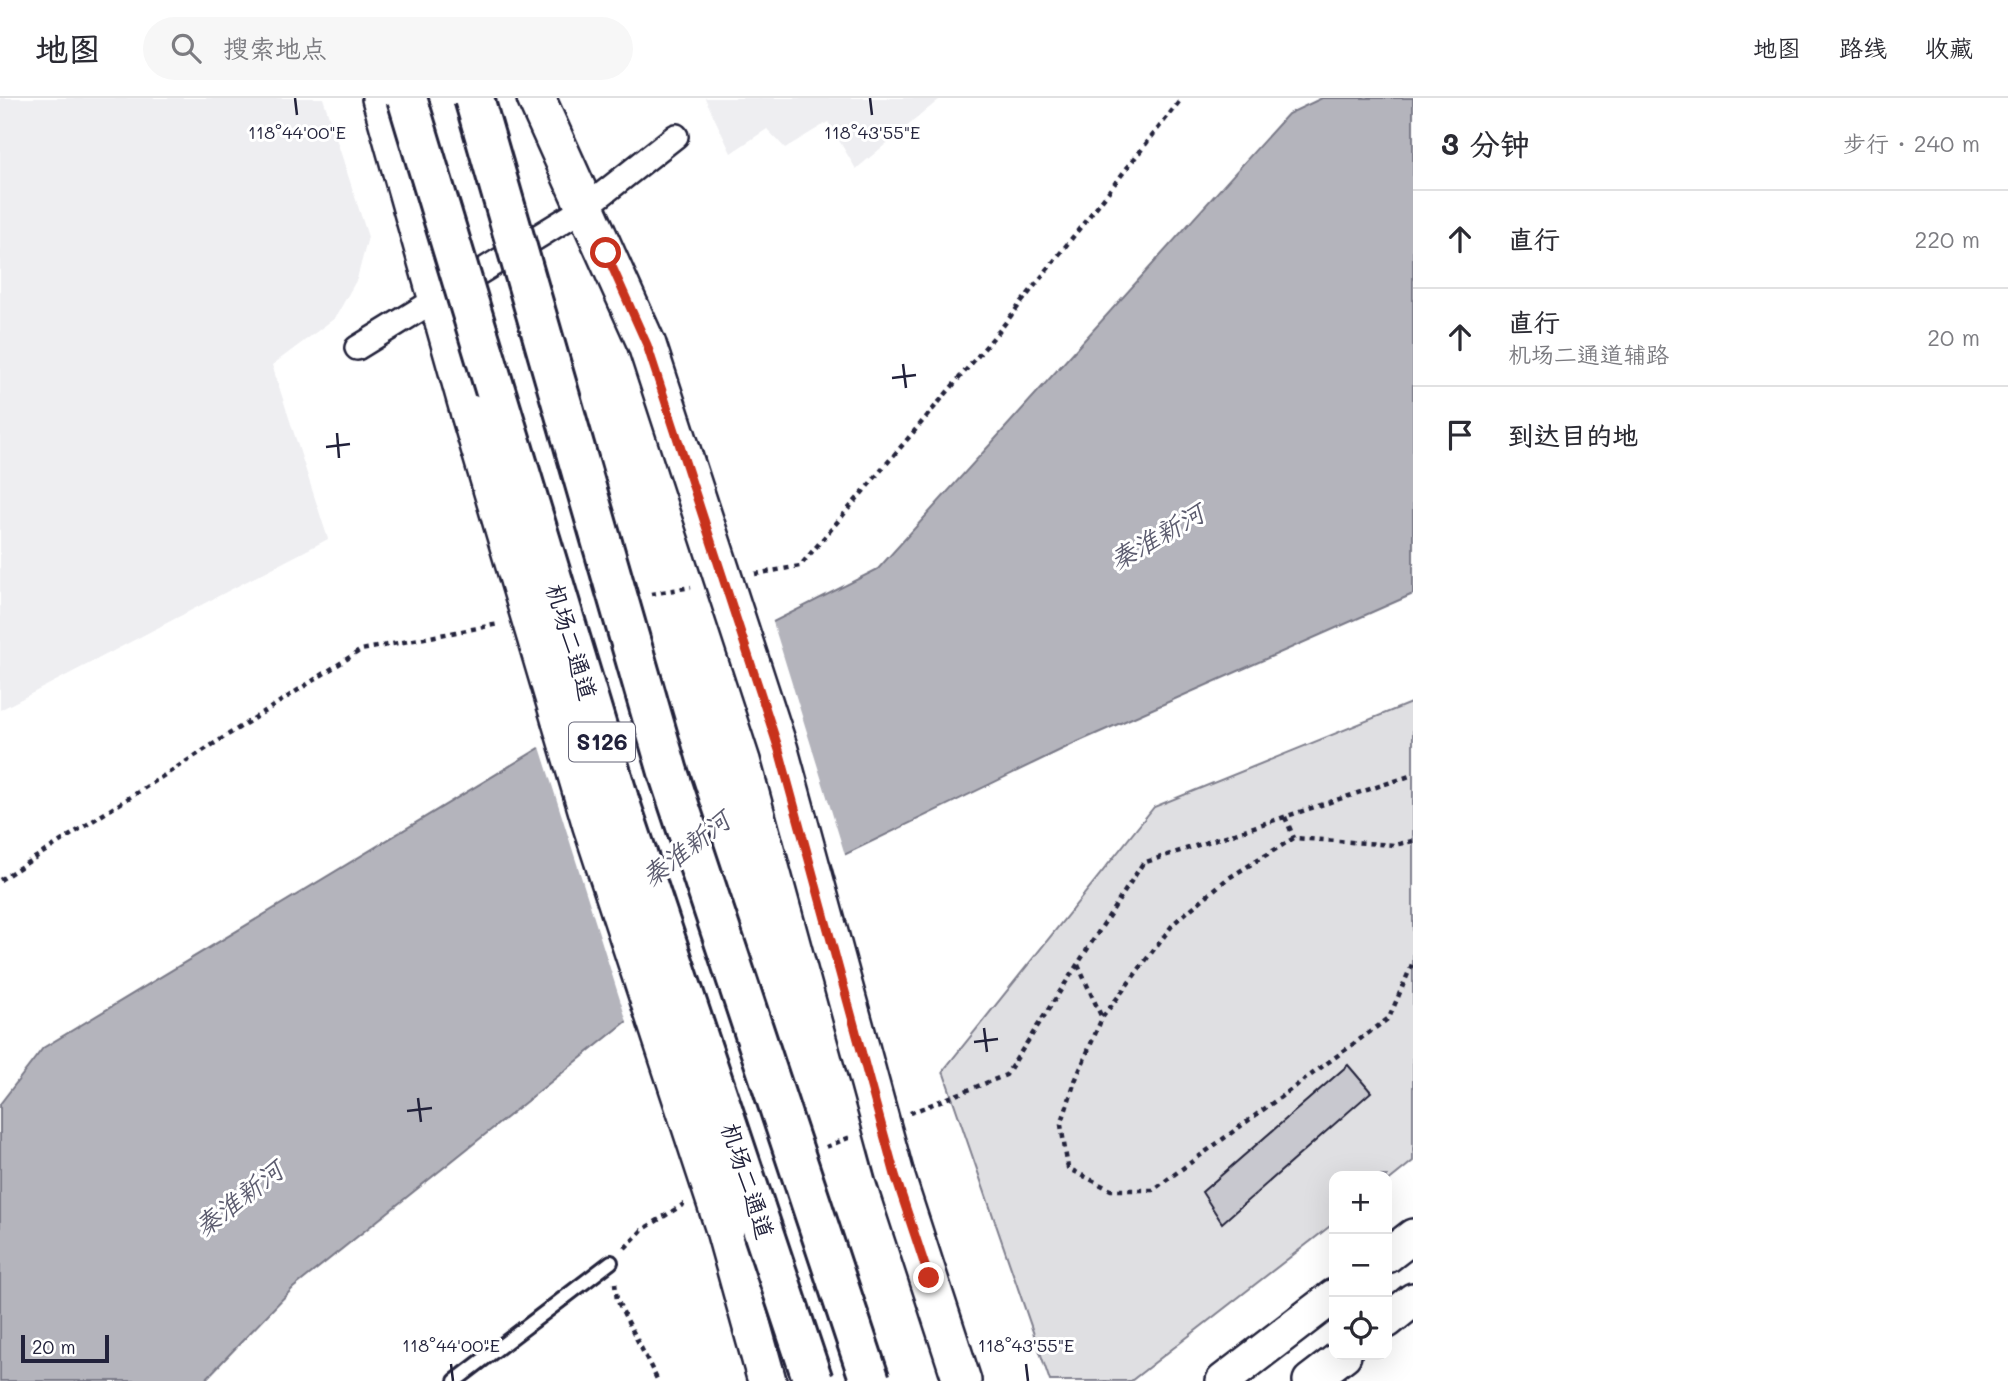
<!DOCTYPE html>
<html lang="zh">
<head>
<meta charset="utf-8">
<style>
	:root { --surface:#fff; --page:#f7f7f7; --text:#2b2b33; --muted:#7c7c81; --line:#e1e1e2 }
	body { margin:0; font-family:Mali,"LXGW WenKai TC",sans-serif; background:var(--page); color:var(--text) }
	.controls { position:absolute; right:21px; bottom:21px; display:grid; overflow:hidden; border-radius:14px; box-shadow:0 7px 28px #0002 }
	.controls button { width:63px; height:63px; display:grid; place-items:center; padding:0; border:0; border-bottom:2px solid var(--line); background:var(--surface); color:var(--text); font:35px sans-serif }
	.scale { position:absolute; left:21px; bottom:18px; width:88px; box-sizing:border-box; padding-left:7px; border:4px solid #22223b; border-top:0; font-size:19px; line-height:24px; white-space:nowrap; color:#22223b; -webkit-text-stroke:5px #fff; paint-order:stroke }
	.stop { position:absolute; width:21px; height:21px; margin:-16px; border:5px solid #c8321e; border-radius:50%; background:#fff }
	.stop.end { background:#c8321e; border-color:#fff; box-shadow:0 2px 7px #0008 }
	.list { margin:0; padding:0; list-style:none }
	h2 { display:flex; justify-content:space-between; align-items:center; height:91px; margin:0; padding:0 28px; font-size:30px }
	h2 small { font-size:23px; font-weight:400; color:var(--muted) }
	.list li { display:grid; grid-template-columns:46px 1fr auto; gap:21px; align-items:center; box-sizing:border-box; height:98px; padding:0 28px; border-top:2px solid var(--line) }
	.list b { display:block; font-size:26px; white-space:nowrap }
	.list p { margin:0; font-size:23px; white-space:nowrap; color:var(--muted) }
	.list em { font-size:23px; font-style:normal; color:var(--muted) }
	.icon { flex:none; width:38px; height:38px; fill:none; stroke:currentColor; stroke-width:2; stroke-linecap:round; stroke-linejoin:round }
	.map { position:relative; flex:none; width:1413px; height:1283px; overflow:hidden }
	header { display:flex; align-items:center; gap:42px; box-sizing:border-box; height:98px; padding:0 35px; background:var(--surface); border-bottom:2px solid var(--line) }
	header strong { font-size:33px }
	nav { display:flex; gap:38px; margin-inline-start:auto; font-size:24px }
	.search { width:490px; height:63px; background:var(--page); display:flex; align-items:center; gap:18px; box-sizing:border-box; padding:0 24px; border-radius:38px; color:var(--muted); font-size:26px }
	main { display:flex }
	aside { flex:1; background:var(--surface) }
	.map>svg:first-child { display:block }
</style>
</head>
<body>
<header>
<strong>地图</strong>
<div class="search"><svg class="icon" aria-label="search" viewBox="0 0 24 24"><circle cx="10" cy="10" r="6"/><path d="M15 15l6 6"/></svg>搜索地点</div>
<nav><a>地图</a><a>路线</a><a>收藏</a></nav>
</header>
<main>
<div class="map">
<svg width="1413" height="1283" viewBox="0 0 1413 1283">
	<rect width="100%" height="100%" fill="#fff"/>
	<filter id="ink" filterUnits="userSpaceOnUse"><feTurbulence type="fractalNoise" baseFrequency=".0143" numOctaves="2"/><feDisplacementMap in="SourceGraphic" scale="14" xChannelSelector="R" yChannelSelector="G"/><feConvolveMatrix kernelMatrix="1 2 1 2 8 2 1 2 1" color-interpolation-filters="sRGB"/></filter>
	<g filter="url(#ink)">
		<path fill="#eeeef1" d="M0,0H323L368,139L357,181L335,220L272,267L328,441L0,612Z
			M705,0H941L856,71L828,24L785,50L767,31L731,55Z"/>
		<path fill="#dfdfe2" stroke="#80808e" stroke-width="2" d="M1413,604V1063L1387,1084V1078H1334V1125L1131,1283H1050L943,973L1154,709Z"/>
		<path fill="#b4b4bc" stroke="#7a7a88" stroke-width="2" d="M1322,0H1413V496L1073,646L821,768L293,1190L204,1283H0V1006L43,950L619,602L878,471L1288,16Z"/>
		<path fill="#fff" d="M772,521L846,760L823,771L628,927L539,646L617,599Z"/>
		<path fill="#c8c8cf" stroke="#22223b" stroke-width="2" d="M1348,967L1371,994L1222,1125L1202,1094Z"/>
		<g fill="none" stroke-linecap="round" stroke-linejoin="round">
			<defs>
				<path id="lane" d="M455,1283L611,1164"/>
				<path id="street" d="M357,250L586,109L676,38"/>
				<path id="secondary" d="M1387,1158L1413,1138
					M1387,1223L1413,1202
					M1223,1283L1334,1198
					M1310,1283L1344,1257"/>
				<path id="primary" d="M381,0L470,316
					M536,0L647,247
					M895,1077L962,1283
					M725,1132L767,1283"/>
			</defs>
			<use href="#lane" stroke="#22223b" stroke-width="18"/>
			<use href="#street" stroke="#22223b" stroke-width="28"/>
			<use href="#secondary" stroke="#22223b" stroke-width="38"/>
			<use href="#primary" stroke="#22223b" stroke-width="42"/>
			<path stroke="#22223b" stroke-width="4.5" stroke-dasharray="5 5" stroke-linecap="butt" d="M755,476L800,468L999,233L1182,0
				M651,496L691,489
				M1285,719L1294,740
				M1413,743L1394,747L1294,740L1227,781L1174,825L1102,920L1075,983L1061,1027L1068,1070L1111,1092H1153L1389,920L1413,864
				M0,782L361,552L499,526
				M1078,867L1102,920
				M910,1015L1006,977L1143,765L1413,677
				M826,1049L853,1038
				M625,1150L642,1132L684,1106
				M615,1185L617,1202L658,1283"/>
			<use href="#lane" stroke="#fff" stroke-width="12"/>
			<use href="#street" stroke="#fff" stroke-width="23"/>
			<use href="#secondary" stroke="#fff" stroke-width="33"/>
			<use href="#primary" stroke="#fff" stroke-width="37"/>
			<defs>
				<path id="primary-bridge" d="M647,247L779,652L895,1077
					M470,316L592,728L725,1132"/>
				<path id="highway-bridge" d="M407,0L619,702L813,1283
					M474,0L668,674L870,1283"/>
			</defs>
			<use href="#primary-bridge" stroke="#22223b" stroke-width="42" stroke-linecap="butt"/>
			<use href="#highway-bridge" stroke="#22223b" stroke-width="44" stroke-linecap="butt"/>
			<use href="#primary-bridge" stroke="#fff" stroke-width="37"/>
			<use href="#highway-bridge" stroke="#fff" stroke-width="38"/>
		</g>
	</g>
	<g fill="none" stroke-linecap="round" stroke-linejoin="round" filter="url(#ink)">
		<path stroke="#c8321e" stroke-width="9" d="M606,155L647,247L779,652L895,1077L929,1180"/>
	</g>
	<path fill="none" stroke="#22223b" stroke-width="2.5" d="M295,0L297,17M870,0L872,17M903,266L906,290M892,280L916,277M337,335L339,360M326,349L350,346M984,930L987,954M974,944L998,941M418,1000L421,1024M407,1013L432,1010M451,1266L453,1283M1026,1266L1028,1283"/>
	<g text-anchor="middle" stroke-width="6" stroke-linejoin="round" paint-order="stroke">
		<rect fill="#fff" stroke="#646476" stroke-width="2" x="569" y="624.5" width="66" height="39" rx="5"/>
		<g font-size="23" font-weight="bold" fill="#22223b">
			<text x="602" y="652">S126</text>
		</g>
		<g font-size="24" fill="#22223b" stroke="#fff">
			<text transform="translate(571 544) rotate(73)" y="8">机场二通道</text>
			<text transform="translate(747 1083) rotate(72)" y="8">机场二通道</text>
		</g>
		<g font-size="26" font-style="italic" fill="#5c5c6f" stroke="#fff">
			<text transform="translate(1157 439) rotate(-30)" y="9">秦淮新河</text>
			<text transform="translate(686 751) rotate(-38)" y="9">秦淮新河</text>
			<text transform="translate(239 1101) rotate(-38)" y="9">秦淮新河</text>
		</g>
	</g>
	<g font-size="18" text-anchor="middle" fill="#22223b" stroke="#fff" stroke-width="6" stroke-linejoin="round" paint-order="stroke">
		<text x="297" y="41">118°44'00"E</text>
		<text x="872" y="41">118°43'55"E</text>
		<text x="451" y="1254">118°44'00"E</text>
		<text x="1026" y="1254">118°43'55"E</text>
	</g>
</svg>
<div class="controls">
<button>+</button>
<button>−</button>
<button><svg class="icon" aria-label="locate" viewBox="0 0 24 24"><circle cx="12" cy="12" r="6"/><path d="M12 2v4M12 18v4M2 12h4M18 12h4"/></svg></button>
</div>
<div class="scale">20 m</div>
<div class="stop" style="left:606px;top:155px"></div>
<div class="stop end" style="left:929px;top:1180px"></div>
</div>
<aside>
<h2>3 分钟<small>步行 · 240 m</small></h2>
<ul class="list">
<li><svg class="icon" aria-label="ahead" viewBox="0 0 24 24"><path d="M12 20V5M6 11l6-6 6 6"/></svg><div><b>直行</b></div><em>220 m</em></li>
<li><svg class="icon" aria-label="ahead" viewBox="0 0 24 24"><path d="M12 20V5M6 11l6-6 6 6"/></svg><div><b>直行</b><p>机场二通道辅路</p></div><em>20 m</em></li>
<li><svg class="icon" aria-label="arrive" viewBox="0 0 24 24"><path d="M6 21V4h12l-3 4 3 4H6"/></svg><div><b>到达目的地</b></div></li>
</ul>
</aside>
</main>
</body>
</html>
